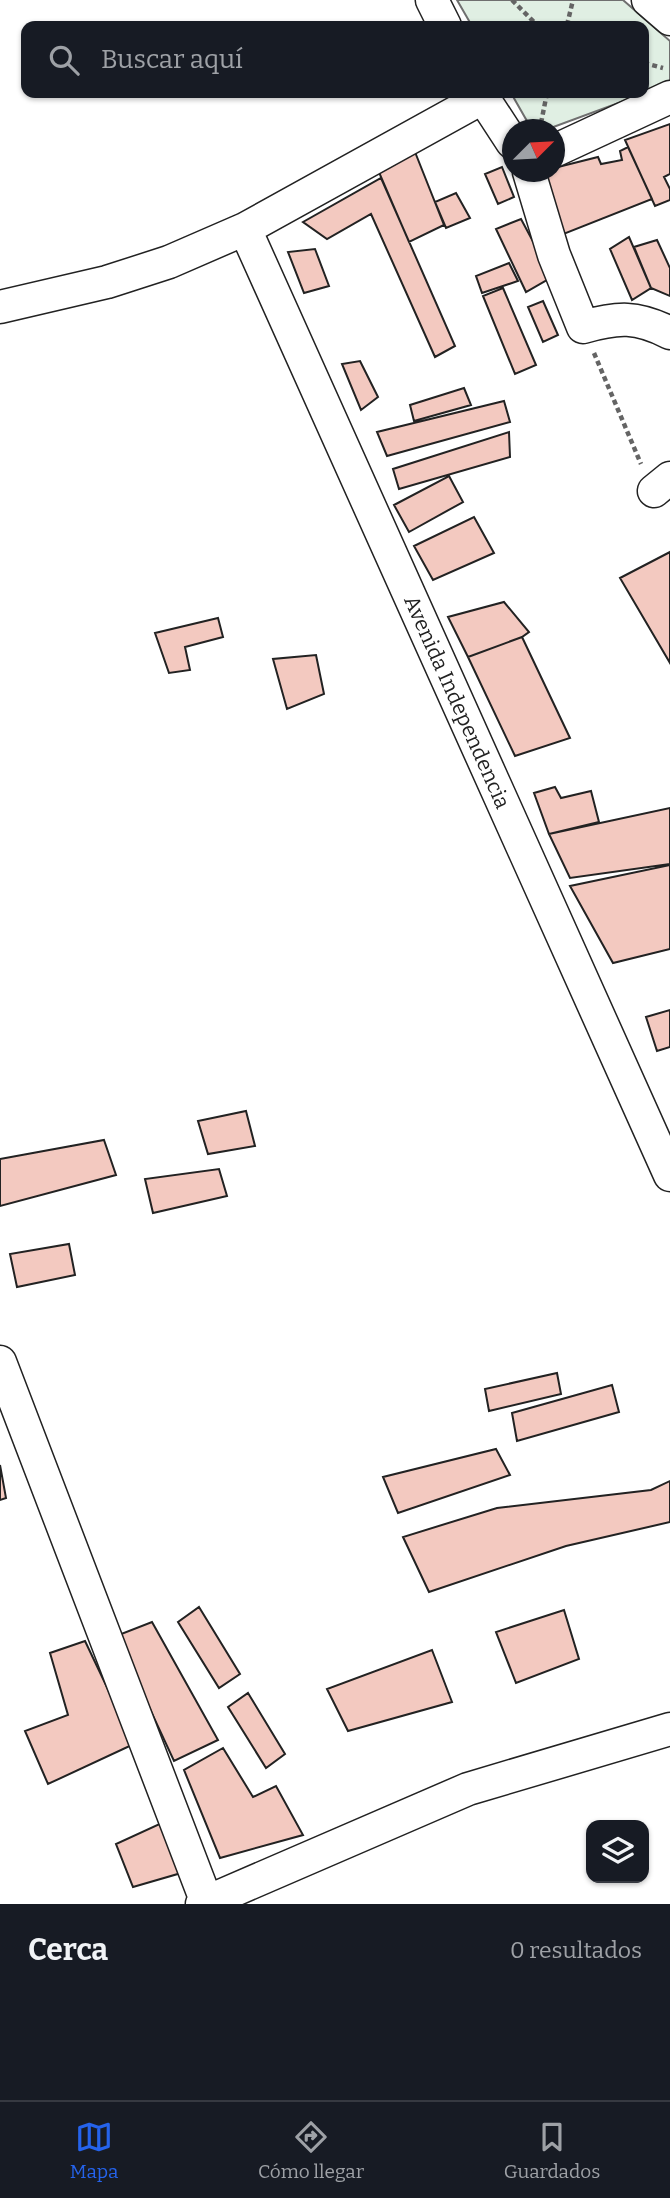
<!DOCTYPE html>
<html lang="es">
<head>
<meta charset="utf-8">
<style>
	:root { --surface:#171b24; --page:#20242c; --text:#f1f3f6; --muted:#9ea1a6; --line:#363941; --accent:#2563eb }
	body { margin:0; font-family:Bitter,serif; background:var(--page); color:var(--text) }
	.controls { position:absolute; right:21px; bottom:21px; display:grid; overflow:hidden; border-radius:14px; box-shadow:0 2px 5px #0004 }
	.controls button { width:63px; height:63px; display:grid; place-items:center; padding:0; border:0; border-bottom:2px solid var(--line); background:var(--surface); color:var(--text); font:35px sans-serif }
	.compass { position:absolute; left:502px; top:119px; width:63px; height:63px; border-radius:50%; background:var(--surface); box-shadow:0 2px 5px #0004; rotate:66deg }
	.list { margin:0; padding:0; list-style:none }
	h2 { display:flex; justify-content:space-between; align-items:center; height:91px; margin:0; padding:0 28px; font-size:30px }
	h2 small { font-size:23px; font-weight:400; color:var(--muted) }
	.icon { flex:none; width:38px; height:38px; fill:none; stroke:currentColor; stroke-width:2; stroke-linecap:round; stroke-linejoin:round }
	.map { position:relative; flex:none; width:670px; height:1904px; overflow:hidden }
	.search { position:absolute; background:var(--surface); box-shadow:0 2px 5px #0004; left:21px; right:21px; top:21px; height:77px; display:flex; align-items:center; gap:18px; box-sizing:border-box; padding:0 24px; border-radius:14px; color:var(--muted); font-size:26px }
	.sheet { height:196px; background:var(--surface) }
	nav { display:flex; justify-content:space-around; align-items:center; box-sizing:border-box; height:98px; border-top:2px solid var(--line); background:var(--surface); font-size:19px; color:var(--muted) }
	nav a { display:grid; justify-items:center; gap:4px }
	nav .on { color:var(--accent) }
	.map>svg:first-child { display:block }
</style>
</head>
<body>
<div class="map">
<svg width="670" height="1904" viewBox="0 0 670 1904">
	<rect width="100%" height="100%" fill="#fff"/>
	<path fill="#e0efe3" stroke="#6f6f6f" stroke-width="2" d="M457,0H623L670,41V84L548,129H536L527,121L511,93H644V26H472Z"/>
	<path fill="#f3c9c0" stroke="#222" stroke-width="2" d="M670,124V174L664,177L670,189V200L655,206L625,140Z
		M628,147L652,199L556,237L543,172H554V168L598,157L601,164L622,160L620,151Z
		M415,152L444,225L409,242L378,170Z
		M502,167L514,197L498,204L485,174Z
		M381,178L455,346L435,357L371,214L327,239L303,222Z
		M456,193L470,218L446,228L435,202Z
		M521,219L552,277L526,292L496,229Z
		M629,237L651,288L632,300L610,249Z
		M657,240L670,268V296L651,288L634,247Z
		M315,249L329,286L304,293L288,252Z
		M509,263L518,281L482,293L476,276Z
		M503,288L536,365L515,374L483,296Z
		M543,301L558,335L543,342L528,307Z
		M360,361L378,397L361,410L342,364Z
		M464,388L471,405L414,421L410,405Z
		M504,401L510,422L387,456L377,432Z
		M509,432L510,457L399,489L393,469Z
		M449,476L463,502L409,532L394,505Z
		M474,517L494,553L433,580L414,546Z
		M670,552V663L620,578Z
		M504,602L529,632L522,637L468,657L448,617Z
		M218,618L223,637L185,647L190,670L169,673L155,633Z
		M522,637L570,738L515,756L468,657Z
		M316,655L324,694L287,709L273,659Z
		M555,787L561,798L591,791L599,822L549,834L534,793Z
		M670,808V864L570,878L549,834Z
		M670,865V949L613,963L570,886Z
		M670,1010V1047L657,1051L646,1017Z
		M246,1111L255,1146L208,1154L198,1121Z
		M104,1140L116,1175L0,1206V1159Z
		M219,1169L227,1196L153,1213L145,1179Z
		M69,1244L75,1275L17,1287L10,1254Z
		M557,1373L561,1394L489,1411L485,1389Z
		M612,1385L619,1412L517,1441L512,1413Z
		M496,1449L510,1475L398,1513L383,1477Z
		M0,1465L6,1498L0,1500Z
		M670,1481V1522L566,1546L429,1592L403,1537L497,1508L651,1490Z
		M199,1607L240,1674L219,1688L178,1622Z
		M564,1610L579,1659L516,1683L496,1632Z
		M152,1622L218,1740L174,1761L116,1636Z
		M85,1641L134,1744L48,1784L25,1731L68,1715L50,1653Z
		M432,1650L452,1702L348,1731L327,1689Z
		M248,1693L285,1754L266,1768L228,1707Z
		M223,1748L253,1797L276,1786L303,1835L220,1858L184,1770Z
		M166,1821L188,1871L133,1887L116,1844Z"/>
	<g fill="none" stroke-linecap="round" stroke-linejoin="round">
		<defs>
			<path id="minor" d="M432,0L445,26
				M648,0L670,19
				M480,93L512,142
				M554,151L670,97
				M529,172L554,255L583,327C618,317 637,316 670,333
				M245,229L670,1175
				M0,307L107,282L169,262L245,229L482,98
				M654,491L670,478
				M0,1362L207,1903
				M202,1904L468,1789L670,1729"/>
		</defs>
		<use href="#minor" stroke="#222" stroke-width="35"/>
		<path stroke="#646464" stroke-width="4.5" stroke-dasharray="5 3.5" stroke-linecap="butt" d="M512,0L538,26
			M567,25L573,0
			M553,26L564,24L571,26
			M644,63L663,68
			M541,123L547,93
			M594,353L641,464"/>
		<use href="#minor" stroke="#fff" stroke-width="32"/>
	</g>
	<g text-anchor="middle" stroke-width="5" stroke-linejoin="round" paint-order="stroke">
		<g font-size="21" fill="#222" stroke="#fff">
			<text transform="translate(457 702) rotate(66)" y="7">Avenida Independencia</text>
		</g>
	</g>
</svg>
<div class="controls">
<button><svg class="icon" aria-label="layers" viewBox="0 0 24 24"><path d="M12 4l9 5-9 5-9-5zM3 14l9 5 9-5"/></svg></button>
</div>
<svg class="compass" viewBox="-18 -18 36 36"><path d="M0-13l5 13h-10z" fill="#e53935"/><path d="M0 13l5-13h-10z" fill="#9ea1a6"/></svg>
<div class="search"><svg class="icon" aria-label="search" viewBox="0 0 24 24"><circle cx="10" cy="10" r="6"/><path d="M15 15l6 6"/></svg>Buscar aquí</div>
</div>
<section class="sheet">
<h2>Cerca<small>0 resultados</small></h2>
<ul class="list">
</ul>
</section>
<nav>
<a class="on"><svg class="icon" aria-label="map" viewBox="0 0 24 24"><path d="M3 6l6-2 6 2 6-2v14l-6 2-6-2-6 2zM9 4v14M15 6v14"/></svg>Mapa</a>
<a><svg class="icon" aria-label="directions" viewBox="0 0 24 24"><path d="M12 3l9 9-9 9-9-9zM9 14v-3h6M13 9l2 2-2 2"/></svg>Cómo llegar</a>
<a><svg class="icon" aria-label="saved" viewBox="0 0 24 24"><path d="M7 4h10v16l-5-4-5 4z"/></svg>Guardados</a>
</nav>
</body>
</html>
